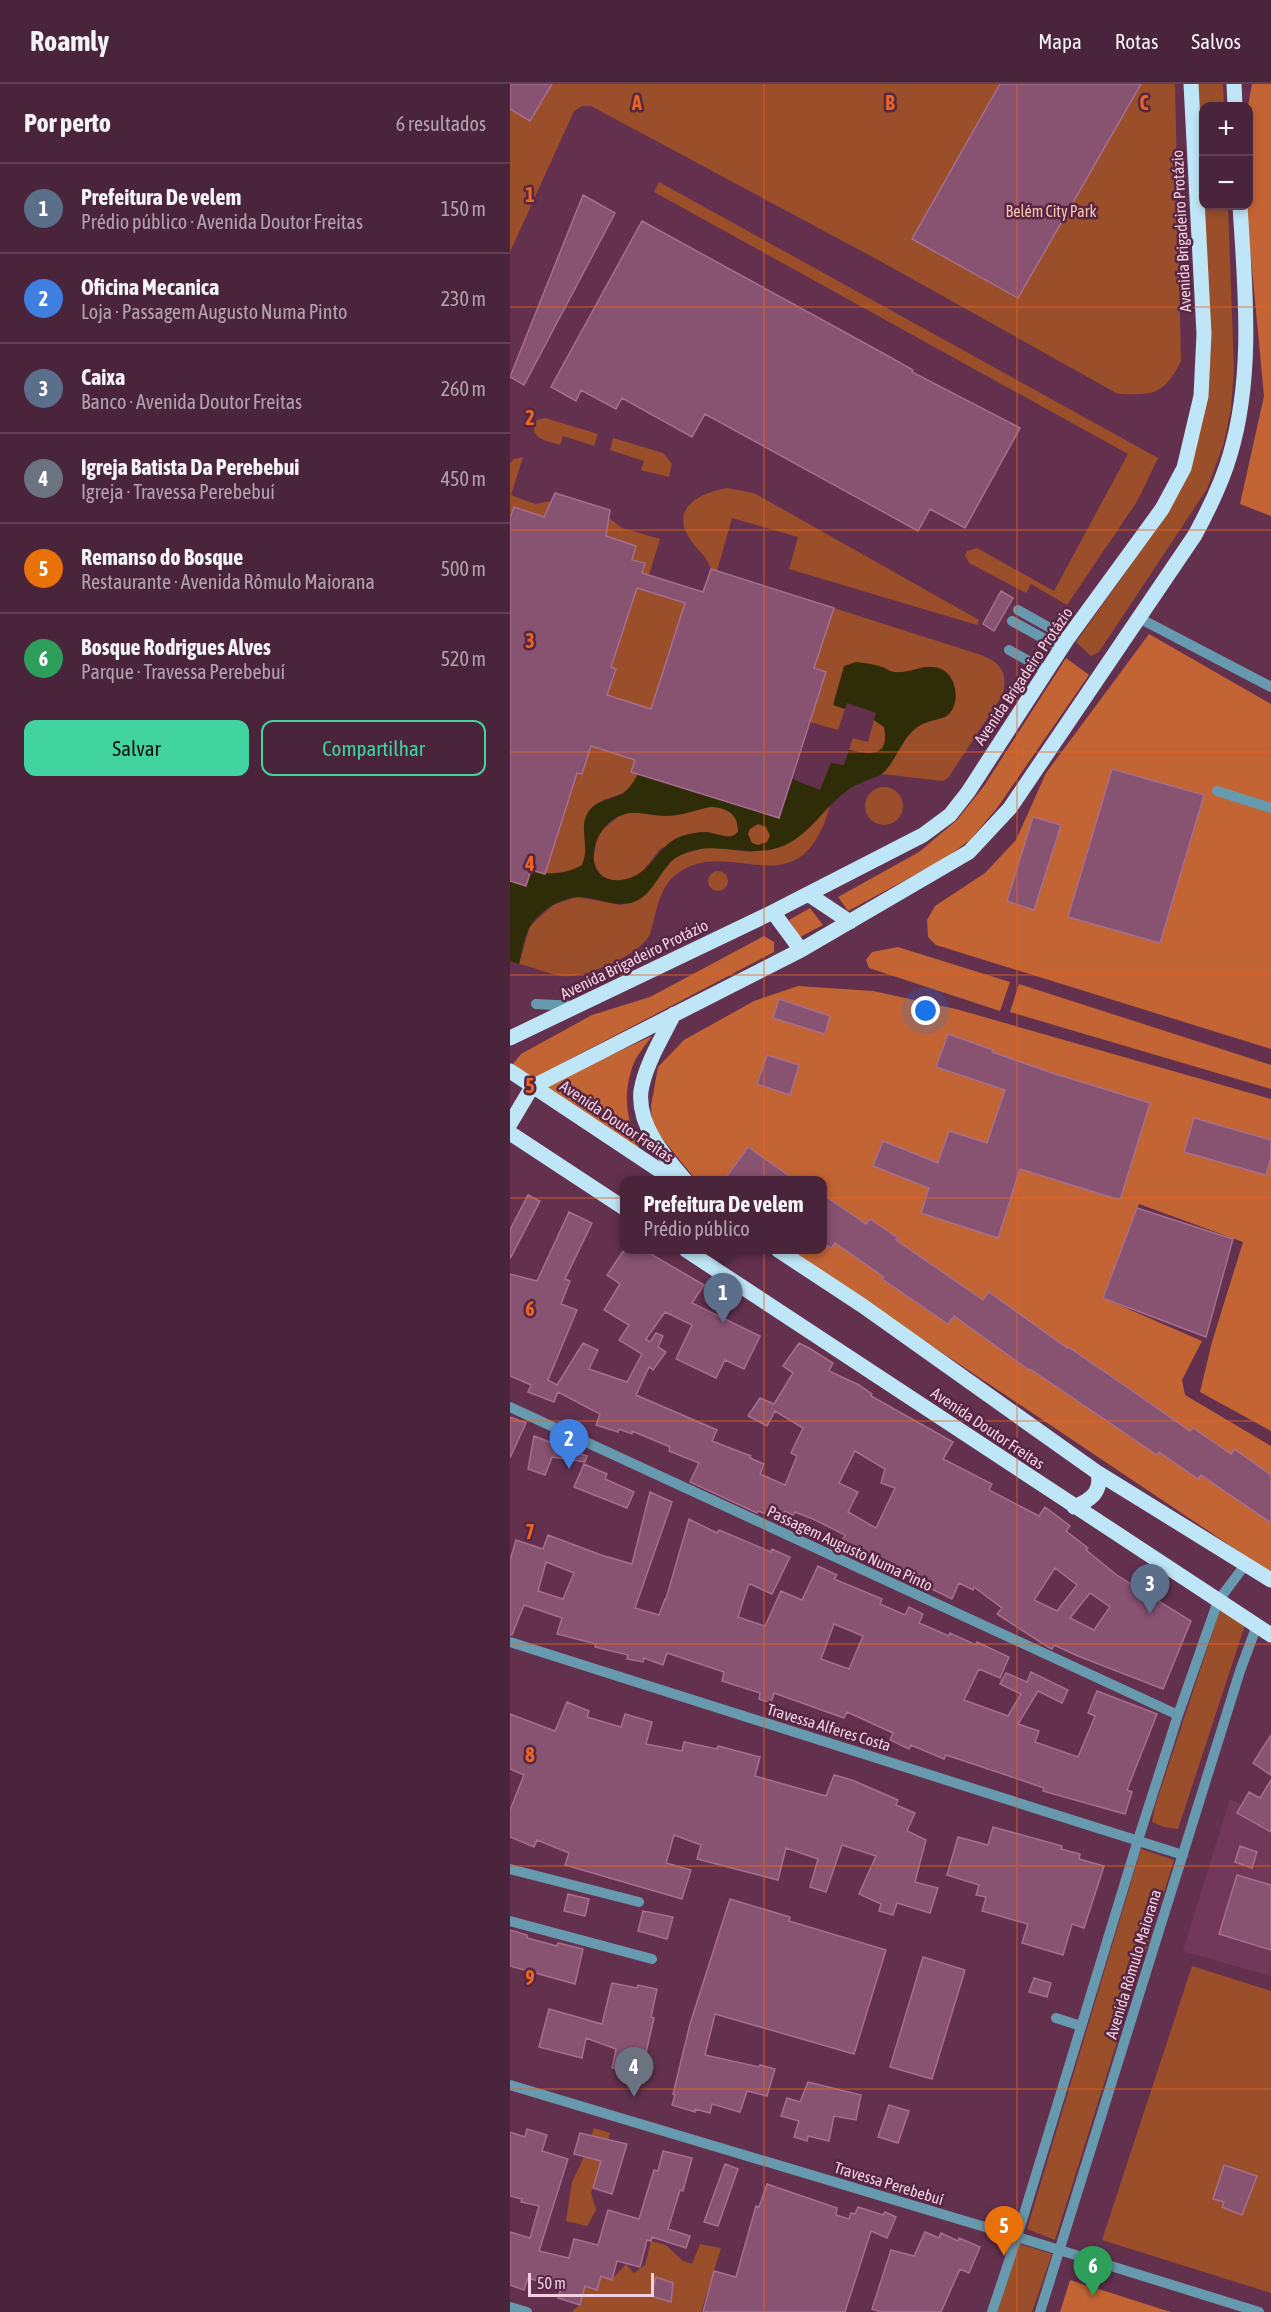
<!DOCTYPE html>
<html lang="pt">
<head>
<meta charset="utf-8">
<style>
	:root { --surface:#4a243a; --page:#512c42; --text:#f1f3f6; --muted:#b2a4af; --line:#614154; --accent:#41d4a1 }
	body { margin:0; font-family:"Asap Condensed",sans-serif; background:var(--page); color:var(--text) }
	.controls { position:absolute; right:18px; top:18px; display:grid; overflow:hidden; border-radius:12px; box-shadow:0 3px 9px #0003 }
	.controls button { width:54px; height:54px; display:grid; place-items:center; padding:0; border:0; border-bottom:2px solid var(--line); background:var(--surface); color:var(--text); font:30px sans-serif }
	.scale { position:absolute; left:18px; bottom:15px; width:126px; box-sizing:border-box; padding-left:6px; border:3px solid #f1d1e1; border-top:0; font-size:16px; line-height:21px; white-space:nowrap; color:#f1d1e1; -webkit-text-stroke:4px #572643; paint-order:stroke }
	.you { position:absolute; left:416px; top:927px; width:21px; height:21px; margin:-15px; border:4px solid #fff; border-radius:50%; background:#1a73e8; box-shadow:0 0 0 9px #1a73e833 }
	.badge { display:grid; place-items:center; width:39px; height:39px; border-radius:50%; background:var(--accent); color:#fff; font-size:20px; font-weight:700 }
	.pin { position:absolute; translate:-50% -50px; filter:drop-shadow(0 2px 3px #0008) }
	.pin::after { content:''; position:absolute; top:32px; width:21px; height:18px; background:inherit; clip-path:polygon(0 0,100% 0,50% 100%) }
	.popup { position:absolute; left:110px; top:1092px; width:207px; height:78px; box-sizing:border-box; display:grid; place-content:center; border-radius:12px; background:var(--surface); filter:drop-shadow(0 2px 4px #0005); font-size:20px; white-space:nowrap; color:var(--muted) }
	.popup b { font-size:22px; color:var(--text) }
	.popup::after { content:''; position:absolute; left:50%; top:100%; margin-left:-12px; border:12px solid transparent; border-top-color:var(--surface) }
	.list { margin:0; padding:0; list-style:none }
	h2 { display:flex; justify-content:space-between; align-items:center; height:78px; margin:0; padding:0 24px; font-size:26px }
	h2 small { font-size:20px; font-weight:400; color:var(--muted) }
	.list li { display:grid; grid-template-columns:39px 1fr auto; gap:18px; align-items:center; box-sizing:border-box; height:90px; padding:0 24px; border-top:2px solid var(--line) }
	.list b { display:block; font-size:22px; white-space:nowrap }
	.list p { margin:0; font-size:20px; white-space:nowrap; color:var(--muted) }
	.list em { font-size:20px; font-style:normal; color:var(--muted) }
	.actions { display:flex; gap:12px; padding:18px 24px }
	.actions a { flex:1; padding:14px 0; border:2px solid var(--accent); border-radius:12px; text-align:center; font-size:21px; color:var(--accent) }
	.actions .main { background:var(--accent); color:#111 }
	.map { position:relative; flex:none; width:761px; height:2228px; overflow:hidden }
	header { display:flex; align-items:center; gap:36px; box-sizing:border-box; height:84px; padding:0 30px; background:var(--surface); border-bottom:2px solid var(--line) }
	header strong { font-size:28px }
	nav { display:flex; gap:33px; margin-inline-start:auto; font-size:21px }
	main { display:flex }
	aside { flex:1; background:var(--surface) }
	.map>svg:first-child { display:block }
</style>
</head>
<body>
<header>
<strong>Roamly</strong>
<nav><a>Mapa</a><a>Rotas</a><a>Salvos</a></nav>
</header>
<main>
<aside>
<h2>Por perto<small>6 resultados</small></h2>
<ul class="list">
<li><span class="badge" style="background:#5c6f8a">1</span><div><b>Prefeitura De velem</b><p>Prédio público · Avenida Doutor Freitas</p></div><em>150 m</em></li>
<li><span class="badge" style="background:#3f7fe0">2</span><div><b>Oficina Mecanica</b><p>Loja · Passagem Augusto Numa Pinto</p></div><em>230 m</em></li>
<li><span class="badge" style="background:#5c6f8a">3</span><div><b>Caixa</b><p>Banco · Avenida Doutor Freitas</p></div><em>260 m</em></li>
<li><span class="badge" style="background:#6b7280">4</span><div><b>Igreja Batista Da Perebebui</b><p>Igreja · Travessa Perebebuí</p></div><em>450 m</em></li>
<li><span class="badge" style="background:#e8710a">5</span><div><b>Remanso do Bosque</b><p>Restaurante · Avenida Rômulo Maiorana</p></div><em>500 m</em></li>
<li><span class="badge" style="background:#2e9e5b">6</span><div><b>Bosque Rodrigues Alves</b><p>Parque · Travessa Perebebuí</p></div><em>520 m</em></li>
</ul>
<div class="actions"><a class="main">Salvar</a><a>Compartilhar</a></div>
</aside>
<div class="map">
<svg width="761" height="2228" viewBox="0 0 761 2228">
	<rect width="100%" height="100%" fill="#63304e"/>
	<path fill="#72385a" d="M720,1715L761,1736V1892L673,1867Z"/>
	<path fill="#9a4f2a" d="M0,0H665L671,277C654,311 644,311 608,310L370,177L81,22H72L64,27L0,168Z
		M686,0H713L714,22H694V122H718L724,286L721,324L714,359L697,405L589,568L581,572L566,558L613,492L670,402L694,324Z
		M149,98L648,374L628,416L557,521L521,500L516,509L459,479L455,471L457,467L467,464L544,507L618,370L144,108Z
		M35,334L88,350L84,362L53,352L50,361C36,357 16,353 27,336Z
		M103,354L153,369L162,380L159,393L131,386L134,377L100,366Z
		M13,373L1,411L25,420L41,417L34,433L4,423L0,434V379L4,375Z
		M217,404L244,409L469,536L467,541L279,485L288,453L222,434L207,487L201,485C196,470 188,468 180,455C159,423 191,409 217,404Z
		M99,434L112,444L150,455L139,491L132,489L135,479L122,475L126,462L96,452Z
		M127,504L188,524L141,625L97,611L106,585L101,583Z
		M324,524L471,571C491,578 499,590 492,612L438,694L433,697L372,690C385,674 393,649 412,640C419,636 428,635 436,632L390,588H383L373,583L324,621L335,625L328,646L300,638L316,588L304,584Z
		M364,636L374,643C380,673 362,671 339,666L343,654L358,658Z
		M81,662L125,676L121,687L128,690L123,700L114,709L93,716L74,741L77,767L72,781L61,787L35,790L67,689H72Z
		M355 722a19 19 0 1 1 38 0a19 19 0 1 1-38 0Z
		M320,722C289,830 222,750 168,789C148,803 147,829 140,850C132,870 74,895 53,892C38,890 23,883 9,880L20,842L43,821L67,813L111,821L139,807L162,776L170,771L197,763L241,768L281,758Z
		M200,723C216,723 229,730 228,748C223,753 219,754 212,751L151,764L129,792L115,796L102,797L92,792L86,784L83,775L88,749L108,733L121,728L156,732Z
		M238 751a11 11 0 1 1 22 0a11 11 0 1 1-22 0Z
		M198 797a10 10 0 1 1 20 0a10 10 0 1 1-20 0Z
		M710,1526L735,1541L668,1745L654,1743L642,1738L645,1722Z
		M631,1765L664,1776L545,2156L517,2145Z
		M682,1882L761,1907V2209L592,2156Z
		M84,2044L100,2049L81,2109L86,2126L77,2142L56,2137L62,2098L74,2073Z
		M141,2157L156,2161L173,2177L182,2180L190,2160L211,2164L191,2228H62L70,2220L75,2202L87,2206L91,2192L102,2195L116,2180L124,2189L135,2181Z
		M510,2160L542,2170L522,2228H487Z"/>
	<path fill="#c36434" d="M742,0H761V432L730,420L754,312L736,122H738V22Z
		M639,550L761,620V965L426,861L418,853L417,836L425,822L475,789L506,756L536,689Z
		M556,574L579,591L487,724L460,756L434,775L338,827L328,813L409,768L447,736L474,702Z
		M300,824L313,841L290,853L279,836Z
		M254,852L264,858V868L20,996L3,980L11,970L82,931L140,913Z
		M388,863L500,898L490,927L359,884L356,876L362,868Z
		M509,900L761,981V1005L500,928Z
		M288,902L363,907L446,925L761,1015V1347L690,1308L702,1258L733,1158L629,1120L593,1214L692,1257L672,1296L675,1311L761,1362V1489L279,1166H312V1096H186L142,1042L141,1022L148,983L174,956L244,917Z
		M142,952C135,962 125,973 122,984C111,1018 119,1040 132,1071L30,1004Z
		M560,2196L661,2228H550Z"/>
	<path fill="#2f2d07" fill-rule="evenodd" d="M346,578C355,579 363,580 372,583C376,585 380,588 385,588C401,590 417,577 433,586C448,594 451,624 435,633C430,635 423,636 418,638C393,646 390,672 374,688C368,694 348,698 338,706C315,722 300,751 273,762C238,776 205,754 171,771C150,780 146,810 124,818C109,823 94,817 80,814C58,809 33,823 21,841C14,851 12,868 9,880L0,877V797L16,802L21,786C39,792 56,790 72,781C80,764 69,744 77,730C85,715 101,717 113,709C120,704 124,697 128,690L269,734L282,695L310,706L321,679L334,681L339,666C362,671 380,673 374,643L364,636L366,629L337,619L335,625L323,621L334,582ZM200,723C216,723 229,730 228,748C219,758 207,748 195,748C187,748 179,750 172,752C147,760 142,790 116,795C74,805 75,751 107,733C123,724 139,732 156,732C171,732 185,726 200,723ZM248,740L256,743L260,752L257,758L248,761L242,759L238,750L240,745Z"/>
	<path fill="#885271" stroke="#a76e8e" stroke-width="1.5" fill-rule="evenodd" d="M0,0H42L20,37L0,25Z
		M490,0H631L508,214L402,155Z
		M73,111L105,129L14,301L0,293Z
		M132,137L369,267L403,286L402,288L510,344L455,444L420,425L408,447L195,330L182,353L112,314L106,325L71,306L66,317L41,303Z
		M45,409L100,426L96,452L126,462L122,476L135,479L132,489L193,508L201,485L324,524L304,584L316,588L269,734L121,688L125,676L81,662L72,690L67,689L35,790L21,786L16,802L0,797V434L4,423L34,433ZM127,504L175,519L141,625L97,611L106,585L101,583Z
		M491,507L503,514L484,547L473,540Z
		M602,685L694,711L650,859L558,833Z
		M523,733L551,741L524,826L497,817Z
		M269,915L320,932L315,950L263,934Z
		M438,950L483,966L482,968L542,989L640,1019L610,1116L510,1085L488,1154L411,1129L419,1104L363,1082L373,1057L428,1079L439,1047L477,1059L495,1006L426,983Z
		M257,971L289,981L280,1011L247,1000Z
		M684,1034L761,1056V1074L756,1091L674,1068Z
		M238,1063L285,1096H214Z
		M312,1110L356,1140L360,1135L388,1154L386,1156L473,1216L479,1208L557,1264L558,1263L598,1290L680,1347L683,1344L721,1370L724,1365L761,1391V1439L691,1391L688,1395L649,1368L647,1371L520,1285L519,1286L444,1232L438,1240L372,1195L374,1193L325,1159L321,1164L312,1158Z
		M18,1111L30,1117L0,1175V1146Z
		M627,1124L723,1155L696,1253L593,1214Z
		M59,1128L82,1139L55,1195L60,1197L51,1220L67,1226L38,1296L47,1301L73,1259L88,1266L79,1285L117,1298L132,1270L109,1256L119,1241L94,1226L110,1200L97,1191L114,1166H134L194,1201L182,1219L250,1252L234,1285L215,1276L206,1294L166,1275L182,1241L155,1228L136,1255L140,1258L146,1249L153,1252L148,1263L156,1268L143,1286L139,1283L126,1311L207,1346L202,1357L241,1372L240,1374L254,1380L250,1390L275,1401L287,1372L281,1369L293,1344L265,1327L257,1342L238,1332L250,1314L264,1320L283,1289L273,1282L289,1259L299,1264L323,1279L319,1287L349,1301L362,1310L361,1312L443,1358L433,1375L482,1400L479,1406L529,1432L535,1423L560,1442L556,1447L578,1464L576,1466L608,1492L681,1537L653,1605L568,1572L544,1561L542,1565L538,1563L487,1530L492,1524L464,1503L463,1506L449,1499L442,1515L330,1460L335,1451L303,1435L285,1428L283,1431L275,1427L273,1432L262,1428L261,1432L248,1427L247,1429L180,1398L189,1379L159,1367L160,1363L122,1347V1350L109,1345L108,1348L86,1341L90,1330L48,1308L44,1318L18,1308L21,1301L0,1292V1190L27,1197ZM345,1367L375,1385L371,1399L385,1404L366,1444L338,1428L348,1408L329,1399ZM545,1484L567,1501L547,1527L524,1516ZM580,1509L600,1523L584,1546L560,1534Z
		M0,1333L16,1339L0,1374Z
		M24,1352L50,1362L52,1359L62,1367L77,1372L75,1378L42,1373L35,1391L18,1385Z
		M74,1380L97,1390L95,1395L124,1408L117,1424L64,1403Z
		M140,1408L162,1418L125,1524L149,1531L155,1515H156L179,1435L207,1449L209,1446L261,1468L262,1465L280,1473L262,1510L240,1500L238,1502L228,1533L255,1542L271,1507L292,1516L308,1482L327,1491L324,1495L372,1515L370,1520L395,1531L399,1523L413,1530L409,1539L439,1552L440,1549L466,1561L467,1558L499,1573L490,1594L469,1585L454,1616L498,1632L511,1610L490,1600L496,1589L517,1598L521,1588L558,1606L552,1619L528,1607L508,1640L529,1647L525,1658L568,1673L585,1632L578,1629L587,1607L647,1630L617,1706L622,1708L615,1730L533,1707L534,1704L511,1696L436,1671L434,1675L401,1661L399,1665L380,1656L383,1649L337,1628L334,1634L264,1609L261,1619L249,1615L250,1609L212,1597L214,1588L157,1569L153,1581L134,1574L133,1578L117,1575L118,1571L85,1563L86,1560L47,1550L52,1534L14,1521L2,1551H0V1476L6,1456L33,1465L38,1451L91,1471L122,1480ZM36,1478L64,1489L53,1515L28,1507ZM324,1540L353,1552L339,1585L311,1575Z
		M57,1618L79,1627L77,1633L111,1643L115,1630L142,1638L136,1660L172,1667L174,1658L207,1665L208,1662L250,1673L245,1692L316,1712L324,1691L342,1696L388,1716L386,1721L405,1729L397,1747L416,1756L405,1798L428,1804L420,1829L387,1819L383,1831L369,1827L371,1820L349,1810L366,1772L332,1761L316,1808L300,1803L308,1775L276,1764L268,1796L187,1775L191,1761L164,1751L156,1779L181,1786L172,1815L55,1781L59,1769L27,1756L24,1763L0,1753V1726L14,1691L0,1685V1630L45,1647Z
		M761,1651V1691L743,1679Z
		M761,1696V1748L727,1729L739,1708L750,1714Z
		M483,1743L552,1762L551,1765L570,1770L569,1775L594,1782L574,1844L562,1840L553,1871L512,1859L518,1840L472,1827L476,1813L466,1811L469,1801L437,1791L448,1753L478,1761Z
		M730,1762L747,1768L742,1784L725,1778Z
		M727,1791L761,1801V1866L709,1850Z
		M58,1810L79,1815L75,1832L54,1827Z
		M220,1815L280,1833L279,1837L376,1866L344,1970L205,1930L195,1971L249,1983L250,1981L265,1985L257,2012L237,2007L230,2028L202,2020L200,2029L185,2025V2028L162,2021L165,2011L163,2010L180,1940Z
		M133,1827L163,1833L157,1855L128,1847Z
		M0,1846L17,1851V1854L47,1862L48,1859L73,1865L65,1900L0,1882Z
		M413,1873L455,1886L422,1995L380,1983Z
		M524,1894L541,1899L537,1913L519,1908Z
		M102,1899L127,1904L128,1901L147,1905L141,1933L144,1934L131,1990L102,1984L106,1965L76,1954L72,1974L29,1963L39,1925L92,1940Z
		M298,1998L351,2011L346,2036L324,2032L319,2057L298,2052L297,2057L284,2053L289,2037L271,2032L277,2014L290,2018Z
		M379,2021L399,2027L388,2059L368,2053Z
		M17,2045L37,2051L32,2067L58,2075L29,2167L59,2174L64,2155L88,2161L98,2126L129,2135L144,2086L148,2087L153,2067L182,2074L173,2107L170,2106L158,2145L180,2152L176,2164L142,2153L141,2157L137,2156L130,2183L107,2177L102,2196L91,2192L87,2206L75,2202L70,2221L48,2214L51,2204L18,2194L14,2206L0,2201V2148L20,2154L29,2122L11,2118L12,2115L0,2112V2048L15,2053Z
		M70,2049L117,2060L102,2110L83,2104L91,2077L64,2070Z
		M215,2080L228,2085L208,2142L194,2138Z
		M714,2081L747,2092L732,2131L712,2123L714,2118L703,2115Z
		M257,2100L327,2124L326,2131L339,2135L341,2129L345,2130L348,2123L373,2131L375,2128L386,2133L377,2154L361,2147L335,2228H193L204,2187L226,2193L246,2122L249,2123Z
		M415,2148L429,2154L431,2149L448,2157L449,2154L470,2163L459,2189L450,2185L431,2228H371L362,2225L381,2166L404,2172Z
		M146,2193L163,2199L161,2218L141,2212Z"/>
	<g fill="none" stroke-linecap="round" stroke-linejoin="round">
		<path stroke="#689aaf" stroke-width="10" d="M508,526L558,554
			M629,534L761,603
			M502,537L551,564
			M499,566L535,586
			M707,707L761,724
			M26,920L64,922
			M0,1323L668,1631
			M0,1558L673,1771
			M0,1785L129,1818
			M0,1837L142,1875
			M546,1934L571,1942
			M0,2001L485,2146L749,2228
			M0,2223L17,2228
			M482,2228L507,2153L628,1756L668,1631L708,1517L735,1481
			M530,2228L730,1587L747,1541"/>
		<path stroke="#bfe6f7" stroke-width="15" d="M724,0L725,22
			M298,810L340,838
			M263,828L291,866
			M164,930C152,954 135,981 131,1007C127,1041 155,1073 175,1096
			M0,954L263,828L413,751L440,731L458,708L558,554L652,425L674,384L691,312L694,250L681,0
			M0,987L164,1096
			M0,1040L22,1003L291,866L459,768L500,724L685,451C699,425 712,399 720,371C744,291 735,204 730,122
			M0,1049L114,1124
			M176,1166L761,1551
			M268,1166L353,1222L588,1389L761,1496
			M564,1423C581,1416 592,1408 588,1389"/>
	</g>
	<path fill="none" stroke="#e96521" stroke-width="1.5" stroke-opacity="0.55" d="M254,0V2228M507,0V2228M0,223H761M0,446H761M0,668H761M0,891H761M0,1114H761M0,1337H761M0,1560H761M0,1782H761M0,2005H761"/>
	<g text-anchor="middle" stroke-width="5" stroke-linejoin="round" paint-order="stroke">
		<g font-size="16" fill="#f9c6af" stroke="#572643">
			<text x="541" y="133">Belém City Park</text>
		</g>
		<g font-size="16" fill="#f1d1e1" stroke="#572643">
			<text transform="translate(671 147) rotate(-93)" y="6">Avenida Brigadeiro Protázio</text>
			<text transform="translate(513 592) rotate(-56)" y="6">Avenida Brigadeiro Protázio</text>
			<text transform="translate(124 875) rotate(-26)" y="6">Avenida Brigadeiro Protázio</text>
			<text transform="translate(107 1037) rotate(34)" y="6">Avenida Doutor Freitas</text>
			<text transform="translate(478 1344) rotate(34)" y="6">Avenida Doutor Freitas</text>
			<text transform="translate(340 1464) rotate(25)" y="6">Passagem Augusto Numa Pinto</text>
			<text transform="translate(319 1643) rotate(17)" y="6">Travessa Alferes Costa</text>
			<text transform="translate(623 1880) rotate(-73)" y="6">Avenida Rômulo Maiorana</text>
			<text transform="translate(379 2099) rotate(17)" y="6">Travessa Perebebuí</text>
		</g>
	</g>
	<g font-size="20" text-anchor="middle" font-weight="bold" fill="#e96521" stroke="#572643" stroke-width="5" stroke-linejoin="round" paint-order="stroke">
		<text x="127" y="26">A</text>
		<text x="380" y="26">B</text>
		<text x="634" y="26">C</text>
		<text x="20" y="118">1</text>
		<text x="20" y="341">2</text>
		<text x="20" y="564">3</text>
		<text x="20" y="787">4</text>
		<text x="20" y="1009">5</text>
		<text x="20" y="1232">6</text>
		<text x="20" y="1455">7</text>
		<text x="20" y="1678">8</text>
		<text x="20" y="1901">9</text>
	</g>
</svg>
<div class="controls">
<button>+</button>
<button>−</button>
</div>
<div class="scale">50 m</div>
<div class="you"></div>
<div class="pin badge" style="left:213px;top:1239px;background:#5c6f8a">1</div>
<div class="popup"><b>Prefeitura De velem</b>Prédio público</div>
<div class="pin badge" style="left:59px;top:1385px;background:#3f7fe0">2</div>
<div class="pin badge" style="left:640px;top:1530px;background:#5c6f8a">3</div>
<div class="pin badge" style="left:124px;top:2013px;background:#6b7280">4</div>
<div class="pin badge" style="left:494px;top:2172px;background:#e8710a">5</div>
<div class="pin badge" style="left:583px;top:2212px;background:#2e9e5b">6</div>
</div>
</main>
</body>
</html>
